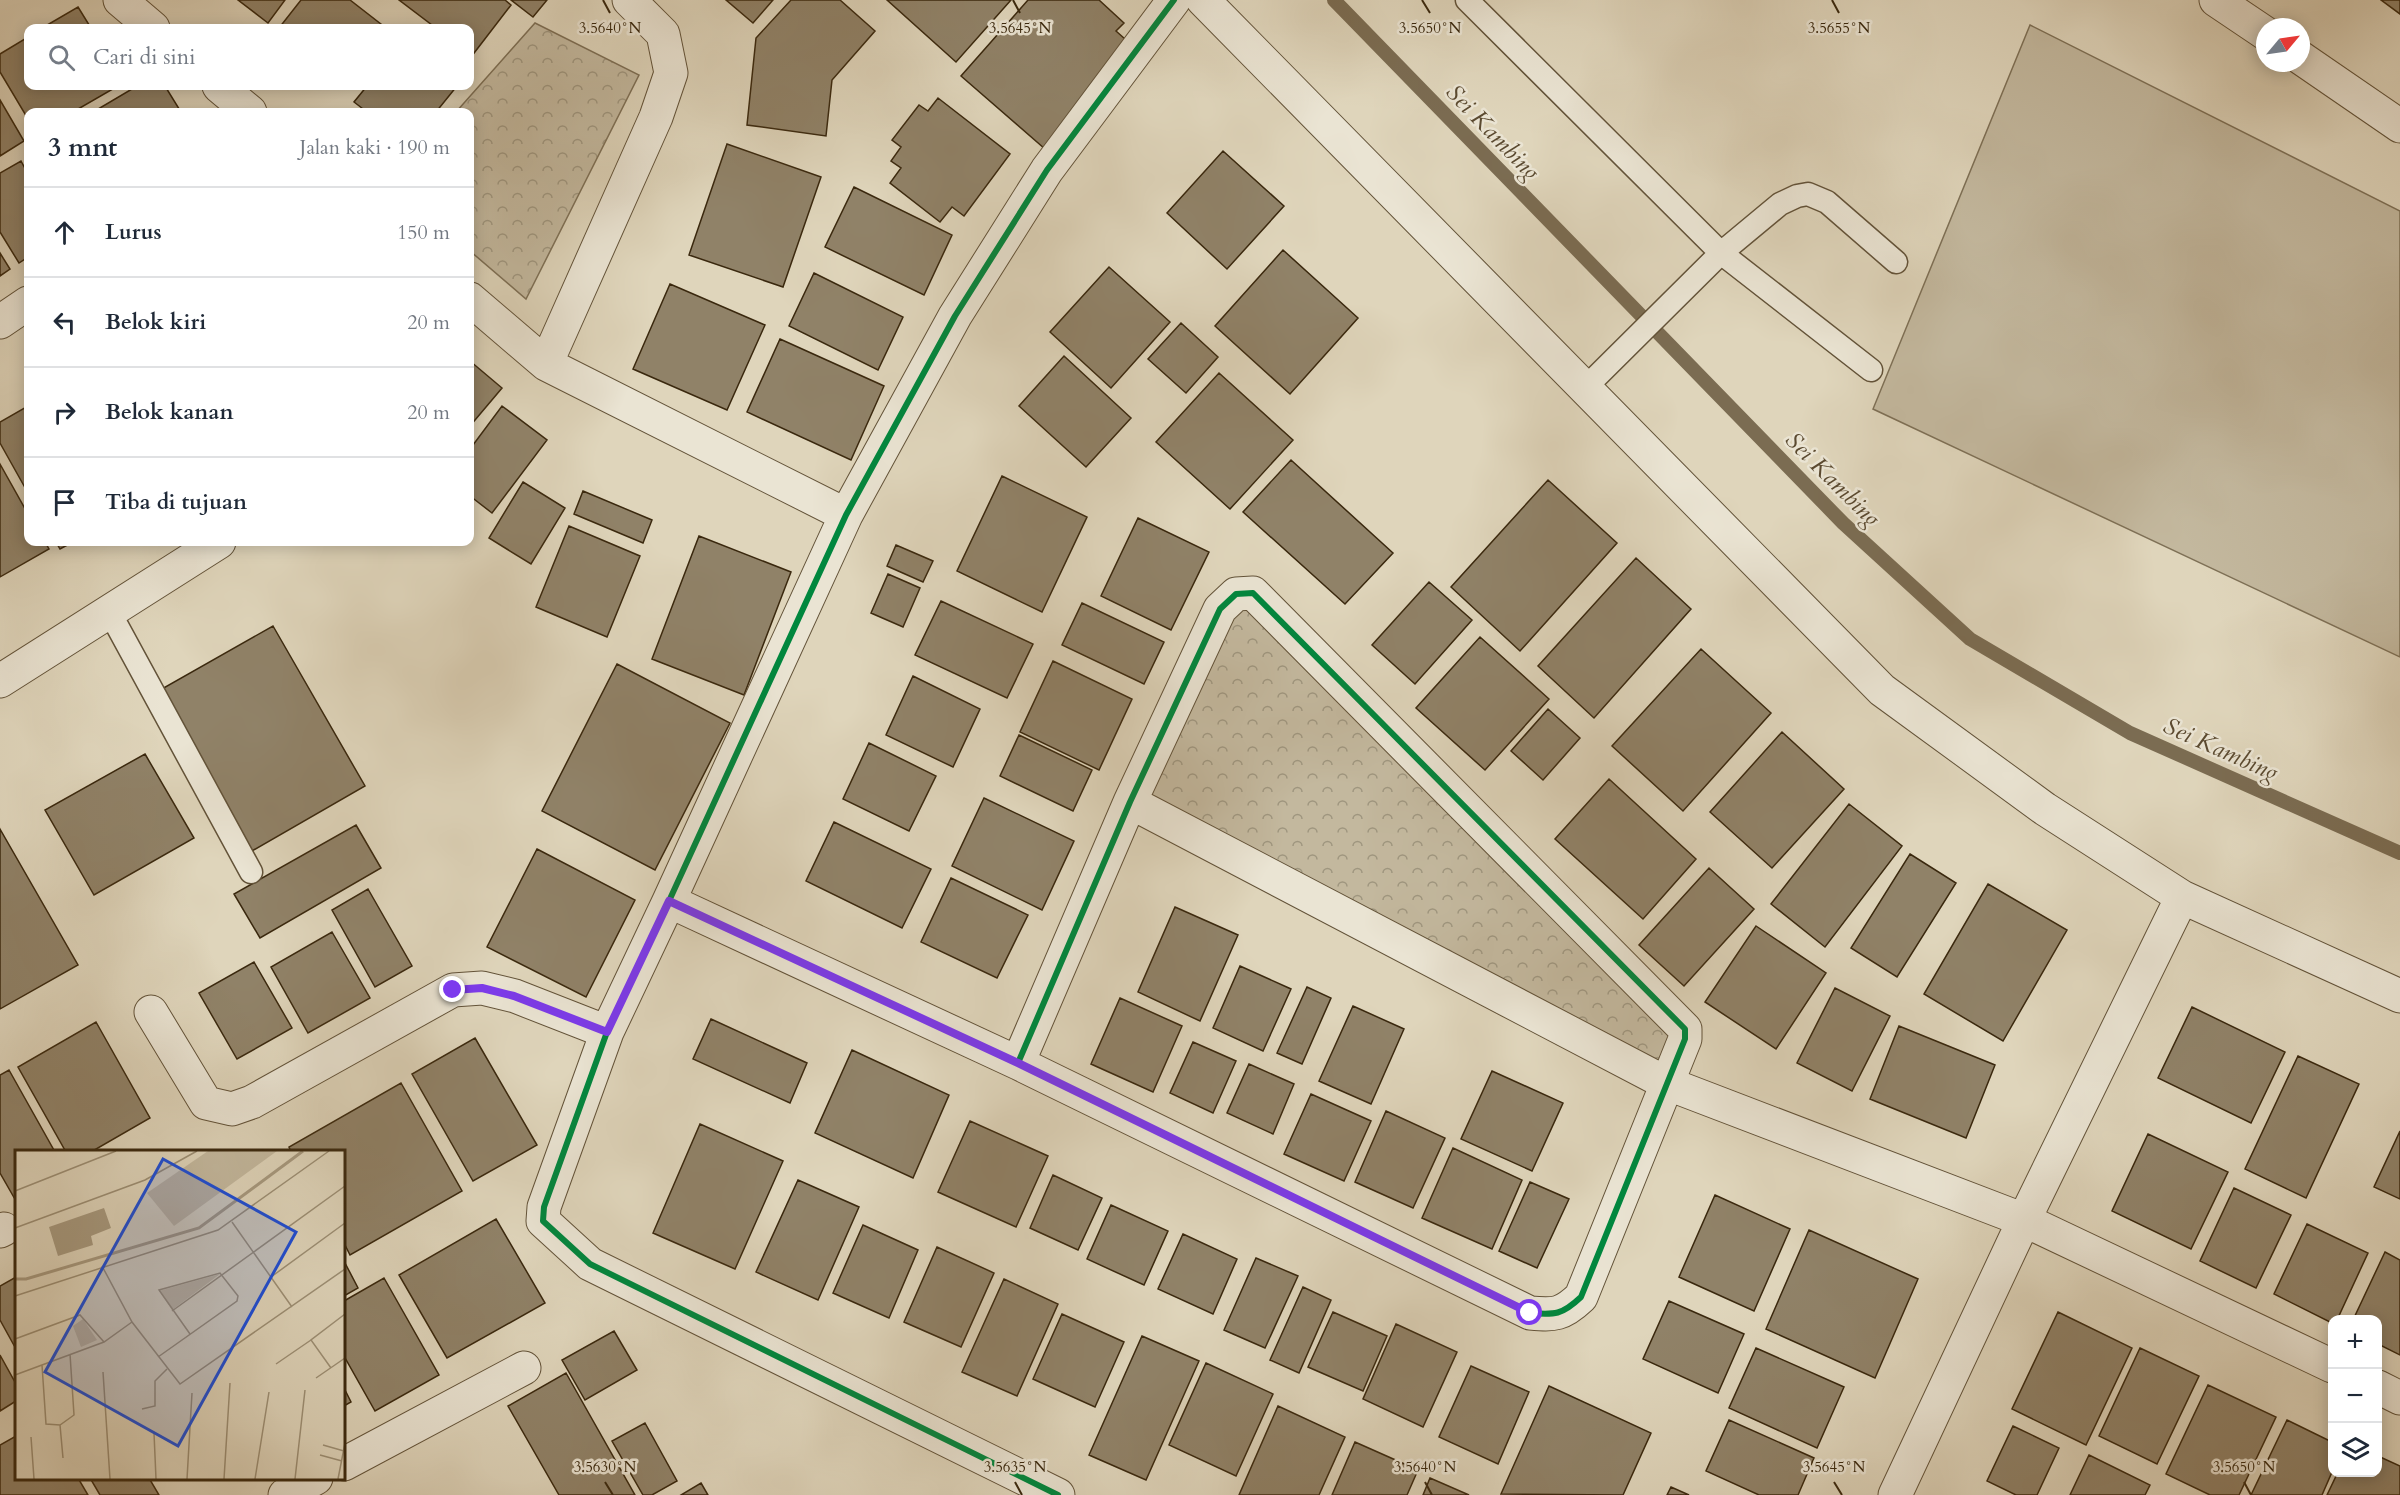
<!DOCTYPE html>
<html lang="id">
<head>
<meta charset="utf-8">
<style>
	:root { --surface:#fff; --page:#f2f2f3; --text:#1f2937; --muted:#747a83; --line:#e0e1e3 }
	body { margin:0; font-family:Cardo,serif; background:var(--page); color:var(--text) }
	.controls { position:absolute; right:18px; bottom:18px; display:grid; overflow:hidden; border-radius:12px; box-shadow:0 3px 15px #0003 }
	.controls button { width:54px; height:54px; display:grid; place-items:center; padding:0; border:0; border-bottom:2px solid var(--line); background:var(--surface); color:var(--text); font:30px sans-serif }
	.compass { position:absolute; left:2256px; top:18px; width:54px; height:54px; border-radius:50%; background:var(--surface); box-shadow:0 3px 15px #0003; rotate:61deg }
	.stop { position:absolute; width:18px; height:18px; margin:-14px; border:4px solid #7c3aed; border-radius:50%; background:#fff }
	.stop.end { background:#7c3aed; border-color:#fff; box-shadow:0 2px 6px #0008 }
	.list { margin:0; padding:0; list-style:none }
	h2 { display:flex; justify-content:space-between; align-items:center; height:78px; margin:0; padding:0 24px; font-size:26px }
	h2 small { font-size:20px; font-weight:400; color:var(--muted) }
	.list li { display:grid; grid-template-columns:39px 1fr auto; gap:18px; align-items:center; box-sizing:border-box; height:90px; padding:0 24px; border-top:2px solid var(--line) }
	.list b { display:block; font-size:22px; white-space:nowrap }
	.list em { font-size:20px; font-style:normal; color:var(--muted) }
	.icon { flex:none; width:33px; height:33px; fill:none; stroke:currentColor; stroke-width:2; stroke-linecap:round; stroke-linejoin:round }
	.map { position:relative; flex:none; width:2400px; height:1495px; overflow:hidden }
	.search { position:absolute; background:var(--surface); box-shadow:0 3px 15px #0003; left:24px; top:24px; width:450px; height:66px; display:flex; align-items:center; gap:15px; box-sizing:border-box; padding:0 21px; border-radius:12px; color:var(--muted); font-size:22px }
	.panel { position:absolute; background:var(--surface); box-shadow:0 3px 15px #0003; left:24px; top:108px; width:450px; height:438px; border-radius:12px }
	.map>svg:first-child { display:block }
</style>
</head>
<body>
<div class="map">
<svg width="2400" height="1495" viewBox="0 0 2400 1495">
	<defs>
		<pattern id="park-crowns" width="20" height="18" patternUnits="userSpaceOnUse" patternTransform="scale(1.5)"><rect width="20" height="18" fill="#c3b89e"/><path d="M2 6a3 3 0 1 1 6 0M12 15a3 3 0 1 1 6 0" fill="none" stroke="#9f967f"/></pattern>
	</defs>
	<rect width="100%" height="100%" fill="#dfd5bb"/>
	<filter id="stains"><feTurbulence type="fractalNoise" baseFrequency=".00333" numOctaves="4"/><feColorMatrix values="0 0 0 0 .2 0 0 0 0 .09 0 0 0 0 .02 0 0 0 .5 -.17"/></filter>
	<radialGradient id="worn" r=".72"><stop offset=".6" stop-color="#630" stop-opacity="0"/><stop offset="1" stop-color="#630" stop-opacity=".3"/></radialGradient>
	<path fill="#c3b89e" stroke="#7e7056" stroke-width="1.5" d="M2030,25L2400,211V657L1873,409Z"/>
	<path fill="url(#park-crowns)" stroke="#7e7056" stroke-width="1.5" d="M535,23L639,75L526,299L470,251V112H456Z
		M1243,598L1680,1041L1663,1079L1144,798Z"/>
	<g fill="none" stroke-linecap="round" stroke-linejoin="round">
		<path stroke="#7b6c52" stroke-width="14" d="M1334,0L1843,523L1970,639L2130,733L2400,853"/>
	</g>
	<path fill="#908268" stroke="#3a280e" stroke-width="1.5" d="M238,0H285L268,23Z
		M301,0H350L386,28H279Z
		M399,0H505L511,5L471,57L470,55V28H436Z
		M511,0H547L533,17Z
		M726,0H773L753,23Z
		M791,0H840L875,31L832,80L826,136L747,125L756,38Z
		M887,0H1011L956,62Z
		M1028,0H1099L1124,23L1116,31L1134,47L1045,149L961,76Z
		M2381,0H2400V14Z
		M78,7L91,28H42Z
		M28,37V86H118L73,112H28V119L0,72V54Z
		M137,86H165L181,112H93Z
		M367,86H457L436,112H367L354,102Z
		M938,98L1010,154L964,216L952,207L940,222L890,183L901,168L891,161L901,147L892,140L919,105L928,111Z
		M0,100L24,141L0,156Z
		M727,144L821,177L783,287L689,255Z
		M1223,151L1284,206L1227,269L1167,213Z
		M21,161L28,174V257L19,263L0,232V173Z
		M854,187L952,235L924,295L825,247Z
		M1283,250L1358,318L1290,394L1215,326Z
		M0,253L10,269L0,276Z
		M1109,267L1170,322L1111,388L1050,332Z
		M814,273L903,317L878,370L789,326Z
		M670,284L765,325L727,410L633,369Z
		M1181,323L1218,357L1186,393L1148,359Z
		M780,339L884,386L851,460L747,412Z
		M1064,356L1131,418L1086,467L1019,406Z
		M470,361L502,388L470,426Z
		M1219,373L1293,440L1230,509L1156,442Z
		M28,406V493L0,443V422Z
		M502,406L547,440L492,513L470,496V449Z
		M1291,460L1393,553L1345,604L1243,512Z
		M0,464L28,514V542H45L49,549L0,577Z
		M1002,476L1087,517L1042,612L957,571Z
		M1548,480L1617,543L1520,651L1451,587Z
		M523,482L565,508L531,564L489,538Z
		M583,491L652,520L643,543L574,514Z
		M1138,518L1209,552L1171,630L1101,596Z
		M569,526L640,556L607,637L536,607Z
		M699,536L791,572L744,695L652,659Z
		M56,542H73L60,549Z
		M896,545L933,561L923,582L887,566Z
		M1636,558L1691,609L1594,718L1538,666Z
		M888,574L920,588L903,627L871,613Z
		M1429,582L1472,620L1415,684L1372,645Z
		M941,601L1033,644L1007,698L915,655Z
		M1082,603L1164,642L1144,684L1062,645Z
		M273,626L365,786L252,851L160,690Z
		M1480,637L1549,699L1485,770L1416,708Z
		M1701,649L1771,713L1683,811L1612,746Z
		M1053,661L1132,699L1099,770L1020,732Z
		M617,664L730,723L655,870L542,811Z
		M913,676L980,709L953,767L886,735Z
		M1548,709L1580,738L1543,780L1511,751Z
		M1782,732L1844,789L1772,868L1710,812Z
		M1019,735L1092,770L1073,811L1000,776Z
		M869,743L936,776L909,831L843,799Z
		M145,754L194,838L94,895L45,810Z
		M1609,779L1696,859L1643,919L1555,839Z
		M984,798L1074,841L1042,910L952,866Z
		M1849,804L1902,846L1825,947L1771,904Z
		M834,822L931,869L902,928L806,881Z
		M356,825L381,868L260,938L234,894Z
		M0,829L78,965L0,1009Z
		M537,849L635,900L586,997L487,947Z
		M1910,854L1956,883L1897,977L1851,948Z
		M1709,868L1754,909L1684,986L1639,945Z
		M951,878L1028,915L997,978L921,942Z
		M1988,884L2067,930L2003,1041L1924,994Z
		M368,889L412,966L375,987L332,910Z
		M1175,907L1238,935L1200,1021L1138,992Z
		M1756,926L1826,973L1776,1049L1705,1002Z
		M332,932L370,998L308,1033L271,967Z
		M254,962L292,1028L237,1059L199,993Z
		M1240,966L1291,989L1263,1051L1213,1028Z
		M1307,987L1331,998L1302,1064L1277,1053Z
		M1835,988L1890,1016L1852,1091L1797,1063Z
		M1120,998L1182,1026L1153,1092L1091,1064Z
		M1353,1006L1404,1029L1371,1104L1319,1081Z
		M2192,1007L2285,1052L2251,1123L2158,1078Z
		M711,1019L807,1063L790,1103L693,1059Z
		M96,1022L150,1118L91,1152H66L18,1067Z
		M1899,1026L1995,1065L1966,1138L1870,1099Z
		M475,1038L537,1145L473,1181L412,1074Z
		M1193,1042L1236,1061L1213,1113L1170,1093Z
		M852,1050L949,1095L913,1178L815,1133Z
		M2298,1056L2359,1084L2306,1198L2245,1169Z
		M1249,1064L1294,1084L1273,1134L1227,1113Z
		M9,1070L55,1152H16V1201L0,1173V1075Z
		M1492,1071L1563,1103L1532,1171L1461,1139Z
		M401,1083L462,1191L350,1255L344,1243V1152H291L289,1147Z
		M1311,1094L1371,1121L1344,1181L1284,1154Z
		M1386,1111L1445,1138L1413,1208L1355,1182Z
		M970,1121L1048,1156L1016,1227L938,1192Z
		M700,1124L783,1161L735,1269L653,1233Z
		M2400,1131V1199L2374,1187Z
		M2148,1134L2228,1172L2191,1249L2112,1211Z
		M1453,1148L1522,1180L1492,1249L1422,1218Z
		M1053,1175L1102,1198L1078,1250L1030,1228Z
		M798,1180L859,1207L818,1300L756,1272Z
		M1530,1182L1569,1199L1537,1268L1499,1251Z
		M2234,1188L2291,1215L2256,1288L2200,1261Z
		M1715,1195L1790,1229L1754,1311L1679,1277Z
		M1111,1205L1168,1231L1144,1285L1087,1259Z
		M496,1219L545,1303L447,1358L399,1275Z
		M2307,1224L2368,1253L2337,1320H2332V1323L2274,1294Z
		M863,1225L918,1250L889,1318L833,1293Z
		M1809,1230L1918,1279L1875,1378L1766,1329Z
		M1183,1234L1237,1259L1213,1314L1158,1289Z
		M937,1247L994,1273L961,1347L904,1322Z
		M2385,1252L2400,1260V1355L2378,1344V1320H2353Z
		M1256,1258L1298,1276L1265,1348L1224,1330Z
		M344,1261L358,1288L344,1296Z
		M16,1277V1349L0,1320V1286Z
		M384,1278L439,1375L375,1411L344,1356V1301Z
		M1004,1279L1058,1304L1017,1396L962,1372Z
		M1303,1287L1331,1300L1299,1373L1270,1360Z
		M1669,1301L1744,1334L1718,1393L1643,1359Z
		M1333,1312L1387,1336L1363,1391L1308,1367Z
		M2058,1312L2132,1348L2086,1445L2012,1409Z
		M1062,1314L1124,1342L1095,1407L1033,1379Z
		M1396,1324L1457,1352L1423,1427L1363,1399Z
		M614,1331L637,1370L585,1400L562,1360Z
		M1142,1336L1199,1361L1146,1480L1089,1455Z
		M1756,1348L1844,1387L1817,1448L1729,1408Z
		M2140,1348L2199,1376L2157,1464L2099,1436Z
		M0,1355L16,1384V1401L0,1411Z
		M1206,1363L1273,1394L1236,1476L1169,1445Z
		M1471,1366L1529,1392L1498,1464L1439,1437Z
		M566,1373L635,1495H559L508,1406Z
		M2208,1385L2276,1417L2239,1495H2210L2166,1474Z
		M1549,1386L1651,1433L1623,1495L1501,1494Z
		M344,1388L351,1402L344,1406Z
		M1278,1406L1345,1437L1319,1495H1239Z
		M1729,1420L1814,1458L1798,1495H1759L1706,1471Z
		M2287,1420L2332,1442V1472L2322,1495H2251Z
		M645,1423L677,1481L652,1495H643L612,1441Z
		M2013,1426L2059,1448L2037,1495H2016L1987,1481Z
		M16,1436V1478H78L88,1495H0V1445Z
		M1355,1442L1418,1470L1407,1495H1332Z
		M2089,1455L2150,1485L2145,1495H2070Z
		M2378,1456L2400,1466V1495H2327L2338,1472H2378Z
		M90,1478H149L159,1495H100Z
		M1430,1478L1469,1495H1423Z
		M701,1483L708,1495H681Z
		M1671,1487L1689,1495H1667Z"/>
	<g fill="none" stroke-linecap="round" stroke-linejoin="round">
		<defs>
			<path id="lane" d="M1467,0L1721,253L1871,370
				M1585,388L1721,253L1780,204L1797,196L1808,194L1827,202L1896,262
				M109,611L251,872"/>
			<path id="street" d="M120,0L153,28
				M1203,0L1882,690L2045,809L2182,897L2400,996
				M2216,0L2265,33
				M2301,58L2400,126
				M219,86L250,112
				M470,299L546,364L846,515
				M0,322L28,303
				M546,364L656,117L671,73L663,34L629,0
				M0,681L219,542
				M1130,802L1666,1083L2024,1220L2332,1366
				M669,901L1018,1063L1530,1313C1555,1315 1562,1315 1581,1297L1685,1039V1029L1253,593L1236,594L1220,609L1130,802L1018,1063
				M151,1012L206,1103L232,1109L252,1102L453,990L482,988L515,996L607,1032
				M0,1231L4,1229
				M2378,1387L2400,1398
				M344,1464L524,1368
				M285,1495L316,1478
				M1058,1495L590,1264L543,1221L544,1207L607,1032L669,901L846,515L955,316L1047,170L1174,0
				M1895,1495L2024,1220L2182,897"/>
		</defs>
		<use href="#lane" stroke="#635339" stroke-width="25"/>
		<use href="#street" stroke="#635339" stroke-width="35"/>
		<use href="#lane" stroke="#eae4d3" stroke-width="22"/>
		<use href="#street" stroke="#eae4d3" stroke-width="33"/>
		<defs>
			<path id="cycleway" d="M669,901L1018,1063L1530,1313C1555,1315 1562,1315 1581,1297L1685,1039V1029L1253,593L1236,594L1220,609L1130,802L1018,1063
				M1058,1495L590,1264L543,1221L544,1207L607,1032L669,901L846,515L955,316L1047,170L1174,0"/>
		</defs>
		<use href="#cycleway" stroke="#eae4d3" stroke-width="10"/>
		<use href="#cycleway" stroke="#00873e" stroke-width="6"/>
	</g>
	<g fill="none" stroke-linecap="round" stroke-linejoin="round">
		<path stroke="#7c3aed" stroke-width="8" d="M453,990L482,988L514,996L607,1032L669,901L1018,1063L1530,1313"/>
	</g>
	<path fill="none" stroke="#3a280e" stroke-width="2" d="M603,0L610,13M1013,0L1020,13M1422,0L1430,13M1832,0L1839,13M605,1482L613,1495M1015,1482L1022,1495M1425,1482L1432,1495M1834,1482L1842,1495M2244,1482L2251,1495"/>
	<g text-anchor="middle" stroke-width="5" stroke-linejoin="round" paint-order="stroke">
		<g font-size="24" font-style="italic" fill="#5b4a30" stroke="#eae4d3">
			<text transform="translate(1493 132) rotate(46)" y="8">Sei Kambing</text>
			<text transform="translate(1833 479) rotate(45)" y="8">Sei Kambing</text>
			<text transform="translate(2221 749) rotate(24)" y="8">Sei Kambing</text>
		</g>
	</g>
	<g transform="translate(15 1150)">
		<rect width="330" height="330" fill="#dfd5bb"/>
		<path d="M193,1H262L159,76L132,43Z" fill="#c3b89e"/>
		<path d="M205,124L157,160L144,141ZM68,169L82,190L66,197L58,176Z" fill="#c3b89e"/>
		<path d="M89,58L96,78L76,86L78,95L43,106L34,77Z" fill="#a79a80"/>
		<path fill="none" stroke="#a79a80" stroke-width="3" d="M0,129H11L184,78L288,1"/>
		<path fill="none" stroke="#9d9076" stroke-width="1.5" d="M0,41L101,1M217,72L277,157M0,78L130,30L182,1M87,116L117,172L165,234L330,119M256,127L330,73M0,146L203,80L314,1M157,161L330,36M0,189L65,165L89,192M143,207L222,151L223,146L205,123L144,140L175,184M261,214L296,190M27,215L31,274L45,275L59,265L55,204M316,218L296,190L330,164M88,222L95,329M0,225L89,192L117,172M301,228L330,208M127,259L140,256V231L152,219M45,275L48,308M139,283L141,329M16,287L19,329M308,295L329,301M305,305L327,311M172,329L177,243M209,329L215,233M240,329L254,242M280,329L290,240M323,329L330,293"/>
		<path fill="#1d4ed8" fill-opacity="0.15" stroke="#1d4ed8" stroke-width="3" d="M148,9L281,82L163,296L30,222Z"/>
		<rect width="330" height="330" fill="none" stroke="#3a280e" stroke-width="3"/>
	</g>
	<g font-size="15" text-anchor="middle" fill="#3a280e" stroke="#eae4d3" stroke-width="5" stroke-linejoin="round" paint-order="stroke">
		<text x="610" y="33">3.5640°N</text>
		<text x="1020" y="33">3.5645°N</text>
		<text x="1430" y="33">3.5650°N</text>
		<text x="1839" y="33">3.5655°N</text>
		<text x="605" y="1472">3.5630°N</text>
		<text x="1015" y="1472">3.5635°N</text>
		<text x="1425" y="1472">3.5640°N</text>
		<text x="1834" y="1472">3.5645°N</text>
		<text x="2244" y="1472">3.5650°N</text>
	</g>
	<rect width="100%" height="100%" filter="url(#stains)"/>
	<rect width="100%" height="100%" fill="url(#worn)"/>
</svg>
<div class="controls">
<button>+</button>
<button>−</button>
<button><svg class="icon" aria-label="layers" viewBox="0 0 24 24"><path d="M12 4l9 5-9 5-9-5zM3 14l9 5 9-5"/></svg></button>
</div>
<svg class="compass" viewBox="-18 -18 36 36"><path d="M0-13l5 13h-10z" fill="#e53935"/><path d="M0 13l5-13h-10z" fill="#747a83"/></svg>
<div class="stop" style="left:1530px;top:1313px"></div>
<div class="stop end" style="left:453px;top:990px"></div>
<div class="search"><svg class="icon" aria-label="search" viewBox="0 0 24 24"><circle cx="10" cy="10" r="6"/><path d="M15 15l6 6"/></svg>Cari di sini</div>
<section class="panel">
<h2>3 mnt<small>Jalan kaki · 190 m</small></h2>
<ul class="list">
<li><svg class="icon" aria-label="ahead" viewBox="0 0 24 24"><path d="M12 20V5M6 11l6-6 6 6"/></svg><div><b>Lurus</b></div><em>150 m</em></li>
<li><svg class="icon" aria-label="left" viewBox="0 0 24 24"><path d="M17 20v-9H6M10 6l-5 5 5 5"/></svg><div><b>Belok kiri</b></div><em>20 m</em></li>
<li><svg class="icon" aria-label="right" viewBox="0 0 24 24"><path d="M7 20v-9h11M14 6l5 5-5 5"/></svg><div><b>Belok kanan</b></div><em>20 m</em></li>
<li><svg class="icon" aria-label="arrive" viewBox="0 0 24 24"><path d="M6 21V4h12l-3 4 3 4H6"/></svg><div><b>Tiba di tujuan</b></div></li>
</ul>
</section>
</div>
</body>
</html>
